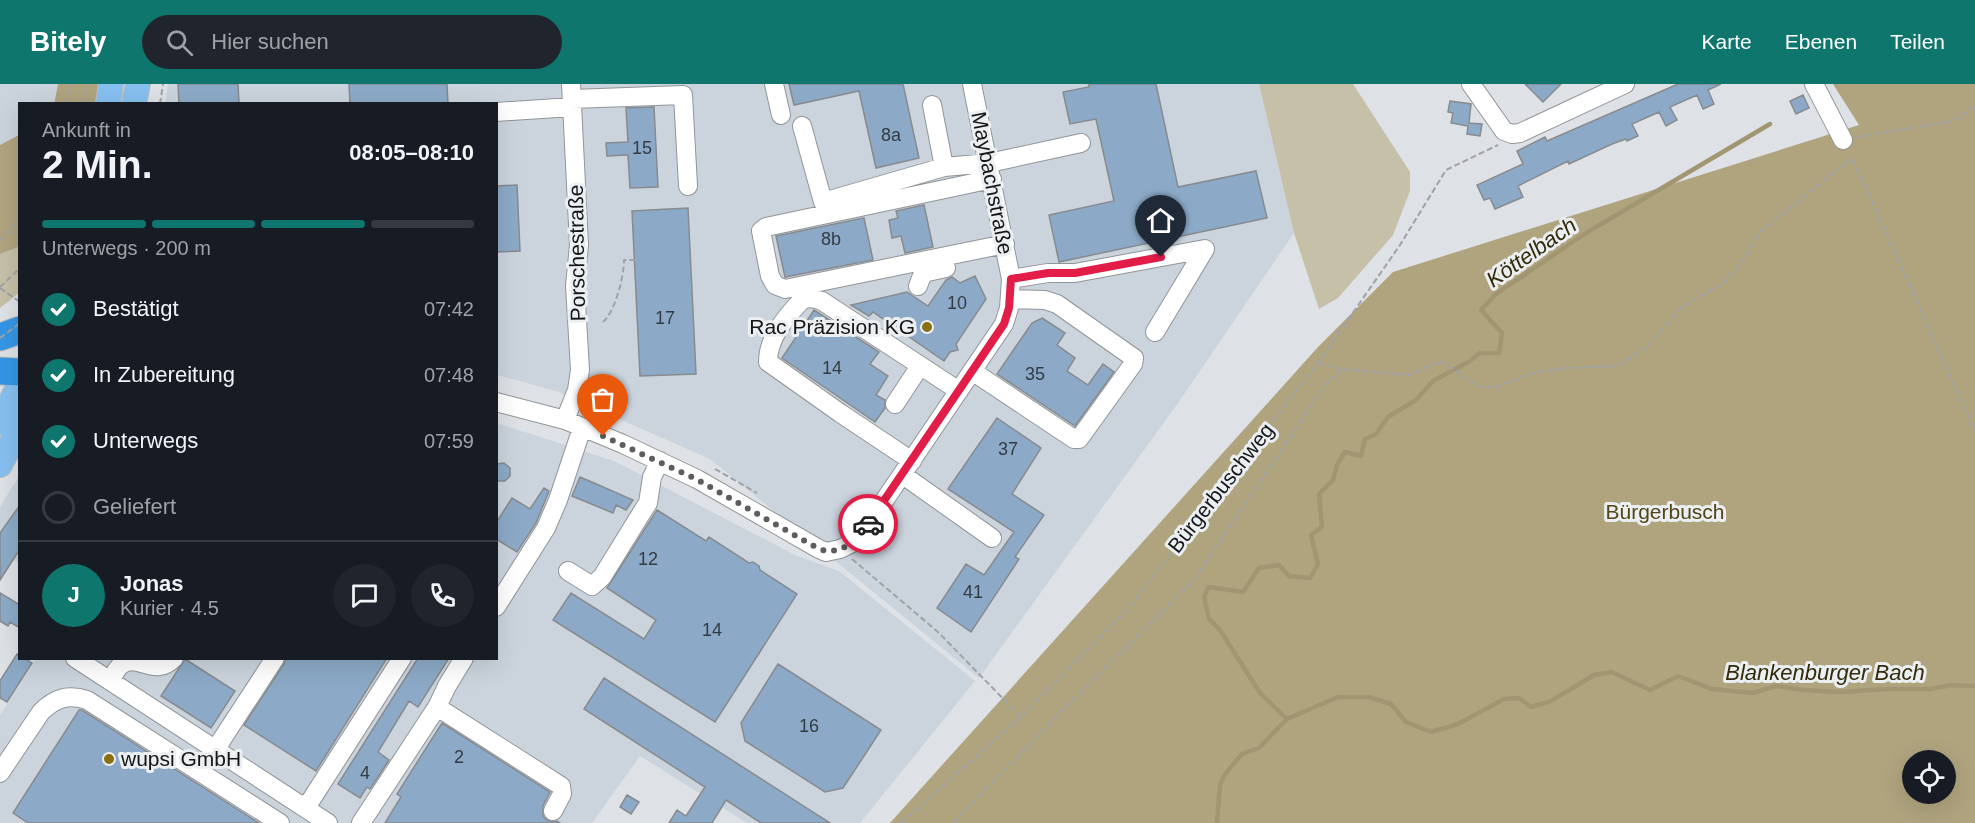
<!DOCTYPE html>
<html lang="de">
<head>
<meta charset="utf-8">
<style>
	:root { --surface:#171b24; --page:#20242c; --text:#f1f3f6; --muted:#9ea1a6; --line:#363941; --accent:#0f766e }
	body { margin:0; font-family:Helvetica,sans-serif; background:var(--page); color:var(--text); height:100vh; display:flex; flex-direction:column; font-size:22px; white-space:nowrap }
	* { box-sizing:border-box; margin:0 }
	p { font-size:20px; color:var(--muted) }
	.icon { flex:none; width:33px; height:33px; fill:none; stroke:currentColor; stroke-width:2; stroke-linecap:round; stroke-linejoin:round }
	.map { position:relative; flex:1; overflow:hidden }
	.drawer { position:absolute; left:18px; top:18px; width:480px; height:558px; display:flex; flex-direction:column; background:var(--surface); border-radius:0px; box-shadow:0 6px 24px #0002 }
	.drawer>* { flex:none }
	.fabs { position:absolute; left:1902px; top:666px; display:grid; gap:12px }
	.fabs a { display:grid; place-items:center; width:54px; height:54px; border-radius:50%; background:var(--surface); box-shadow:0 6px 24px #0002; font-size:30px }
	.pin { position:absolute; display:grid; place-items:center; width:51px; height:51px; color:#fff; margin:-62px -26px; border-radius:50% 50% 50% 0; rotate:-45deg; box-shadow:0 0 6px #0007 }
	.pin .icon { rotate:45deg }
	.courier { position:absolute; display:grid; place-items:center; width:60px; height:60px; margin:-30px; border:4px solid #e11d48; border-radius:50%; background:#fff; color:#222; box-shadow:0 2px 8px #0007 }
	.summary em { font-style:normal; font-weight:800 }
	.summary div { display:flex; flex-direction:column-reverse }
	.summary { display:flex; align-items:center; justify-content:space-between; height:102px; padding:0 24px }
	h1 { font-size:39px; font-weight:800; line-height:45px }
	.bar { display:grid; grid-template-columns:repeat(4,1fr); gap:9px 6px; align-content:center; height:72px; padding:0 24px }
	.bar i { height:8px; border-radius:4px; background:var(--line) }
	.bar .selected { background:var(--accent) }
	.bar p { grid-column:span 4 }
	.line { display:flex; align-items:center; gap:15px; padding:0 24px; border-top:2px solid var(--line) }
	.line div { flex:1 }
	.round { display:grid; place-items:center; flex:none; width:63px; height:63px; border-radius:32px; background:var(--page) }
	ol { padding:0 24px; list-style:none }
	li { display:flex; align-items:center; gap:18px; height:66px }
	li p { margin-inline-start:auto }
	li .icon { padding:6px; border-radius:50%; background:var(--accent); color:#fff; stroke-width:4 }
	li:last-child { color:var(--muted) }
	li i { width:33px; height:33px; border:3px solid var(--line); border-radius:50% }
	header { display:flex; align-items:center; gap:36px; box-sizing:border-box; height:84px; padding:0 30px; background:var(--accent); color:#fff }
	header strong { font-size:28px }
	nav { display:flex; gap:33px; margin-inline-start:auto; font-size:21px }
	.search { width:420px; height:54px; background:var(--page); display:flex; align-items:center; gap:15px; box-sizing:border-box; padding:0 21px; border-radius:33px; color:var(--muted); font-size:22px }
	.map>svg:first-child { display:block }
	.built { fill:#cbd4dd }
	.green { fill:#c7c0a8 }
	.forest { fill:#afa47e; fill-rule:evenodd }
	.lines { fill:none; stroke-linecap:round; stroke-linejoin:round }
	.stream { stroke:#a19671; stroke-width:4.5 }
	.building { fill:#8caac7; stroke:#878a8e; stroke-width:1.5 }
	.minor-casing { stroke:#919598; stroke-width:20 }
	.major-casing { stroke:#bdbebe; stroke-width:26 }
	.highway-casing { stroke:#bdbebe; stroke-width:29 }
	.path { stroke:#a0a2a5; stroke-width:2; stroke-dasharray:6 3; stroke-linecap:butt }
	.minor { stroke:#fff; stroke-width:18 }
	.major { stroke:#86c0ef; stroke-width:24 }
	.highway { stroke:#3596e5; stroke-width:27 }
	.path-bridge { stroke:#a0a2a5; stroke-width:2; stroke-dasharray:6 3; stroke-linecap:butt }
	.done { stroke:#5b5d5f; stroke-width:6; stroke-dasharray:0 10.8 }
	.route { stroke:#e11d48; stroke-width:8 }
	.poi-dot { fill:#887010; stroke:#ebeff2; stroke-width:2 }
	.labels { text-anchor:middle; stroke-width:6; stroke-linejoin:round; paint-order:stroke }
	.number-label { font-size:18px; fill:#333b43 }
	.street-label { font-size:21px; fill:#151617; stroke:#ebeff2 }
	.poi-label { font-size:21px; fill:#151617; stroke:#ebeff2; text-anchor:end }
	.park-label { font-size:21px; fill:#534516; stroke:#ebeff2 }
	.water-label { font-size:22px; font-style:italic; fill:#342b0a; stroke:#ebeff2 }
</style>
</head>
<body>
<header>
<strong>Bitely</strong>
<div class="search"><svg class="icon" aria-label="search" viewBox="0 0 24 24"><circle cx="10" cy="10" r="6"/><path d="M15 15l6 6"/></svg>Hier suchen</div>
<nav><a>Karte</a><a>Ebenen</a><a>Teilen</a></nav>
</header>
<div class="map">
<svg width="1975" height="739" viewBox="0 0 1975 739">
	<rect width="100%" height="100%" fill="#dee1e5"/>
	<path class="built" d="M0,0H58L54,19L20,20L19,51L0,61Z
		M168,0H1259L1294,149L1178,319L979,594L710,375L556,307L497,291L496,20H165Z
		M497,339L614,377L795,471L839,487L975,597L860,739H747L640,672L592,739H0V631L36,575L496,574Z
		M19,392V479L0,465V423Z"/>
	<path class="green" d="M1259,0H1353L1410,88V107L1393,151L1338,214L1319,225L1294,149Z
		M19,163V209L0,224V170Z"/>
	<path class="forest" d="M58,0H100L96,19L54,20Z
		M1833,0H1975V739H890L1318,263L1393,188L1859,41ZM1912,676H1946V710H1912Z
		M19,51V163L0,170V61Z"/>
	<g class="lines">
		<path class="stream" d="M1287,635L1338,613H1369L1391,620L1406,638L1431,648L1458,640L1504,615L1519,614L1531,623L1551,617L1594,591L1612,588L1650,606L1678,592L1712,605L1753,609L1776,602L1803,606L1841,608L1887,605H1930L1952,601L1975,602
			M1217,739L1220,700L1226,689L1242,670L1259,664L1287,635L1260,609L1220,546L1209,535L1204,513L1209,503L1243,508L1259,484L1279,481L1289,492L1310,494L1318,480L1311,451L1322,443L1319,410L1333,396L1337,381L1345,368L1361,372L1365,355L1376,350L1388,333L1416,316L1433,297L1470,277L1480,269H1499L1502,249L1481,226L1496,210L1586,149L1770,40"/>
	</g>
	<path class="building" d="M178,0H238L239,20H179Z
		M349,0H447L448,20H350Z
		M789,0H903L919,74L876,84L859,7L794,21Z
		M1089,0H1156L1178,103L1256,87L1267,134L1059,178L1049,131L1114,117L1096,35L1070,40L1063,8L1089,3Z
		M1525,0H1561L1543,18Z
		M1678,0H1721L1708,6L1714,20L1703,25L1697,11L1670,23L1677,36L1666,42L1659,28L1632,40L1638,52L1627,57L1626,55L1612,60L1569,80L1568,77L1518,102L1523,113L1495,125L1490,114L1484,116L1477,101L1523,80L1517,67L1545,53L1547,57Z
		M1803,11L1809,24L1796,30L1790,17Z
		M1450,17L1471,20L1469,39L1482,40L1480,52L1467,50L1468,42L1451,39L1453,29L1448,28Z
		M654,23L658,103L630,104L628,71L607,72L606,59L628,58L626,24Z
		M517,101L520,167L496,168V102Z
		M924,121L933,163L905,169L901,152L892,154L889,136L898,134L896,127Z
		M688,124L696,290L640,292L632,127Z
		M864,134L873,176L785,193L776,152Z
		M975,192L986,215L956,260L958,266L950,268L944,277L873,228L869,232L851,221L907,208L928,222L946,196L952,193L960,199Z
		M814,226L879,268L870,280L888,292L876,311L885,316V324L875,338L782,274Z
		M1042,234L1065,249L1057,261L1075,274L1067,287L1088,301L1103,280L1114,288L1075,342L997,290L1032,239Z
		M997,334L1041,364L1012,410L1044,431L1015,473L1019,475L971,548L937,524L966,480L984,491L1014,448L948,405Z
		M504,379L510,384V392L505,397H496V380Z
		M580,393L594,399L633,416L626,426L616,421L613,429L572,412Z
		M544,404L549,407L547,412L536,439L517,468L496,455V439L512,414L530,425Z
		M20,421V465L0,496V449Z
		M657,426L706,457L709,453L749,479L753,478L759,482L760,486L797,510L715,638L553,536L571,509L644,555L656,536L607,504Z
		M0,509L20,521V544L10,538L8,542L0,537Z
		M17,570L20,574H24L32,579L7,618L0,614V597Z
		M286,574H387L316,687L244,641L284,580Z
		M418,574H449L418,623L409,617L378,668L389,676L370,705L367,703L360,714L338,700Z
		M185,575L235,607L211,644L161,612Z
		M778,580L881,646L843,704L825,708L745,657L741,639Z
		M604,594L830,739H761L726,716L712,739H669L677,726L686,732L705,703L584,625Z
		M79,626H82L259,739H28L13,729Z
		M442,639L550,708L543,722V732L548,737H557L560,739H385L401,713L397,710Z
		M627,711L639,718L631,730L620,723Z"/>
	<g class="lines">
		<defs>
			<path id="minor" d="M774,0L781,31
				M1471,0L1504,47L1512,50L1520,49L1625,0
				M1814,0L1843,56
				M572,15L683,11L688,102
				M932,21L944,83
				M496,28L572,23
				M802,42L823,118L944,83L989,79L1081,59
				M992,95L766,143L761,147L770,192L775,201L785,205L1005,160
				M1011,195L1048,189H1075L1205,165L1155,248
				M918,202L923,189L946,184
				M972,287L1074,355H1079L1133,280L1134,274L1057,220L1045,216L1010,215
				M496,318L565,336L623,360L697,395L819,465L826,468L840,465L852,459L863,448L1004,240L1009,224L1011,195L972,0
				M895,320L920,282
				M565,336L577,306L580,286L575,202L579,161L571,0
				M912,377L840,329L768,278C768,254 785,234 801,217C808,213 814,214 822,217L959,307
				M903,391L992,454
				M568,487L592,502L602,493L644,425L648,419L652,393L660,377
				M496,523L546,444L558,416L582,344
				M75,574L328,739
				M110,597C113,593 116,585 121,581C138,568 154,595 174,574
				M437,623L561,702L562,710L553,727
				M215,666L275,574
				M0,689L41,628C55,614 68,610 87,616L280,739
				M303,723L311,716L402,574
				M361,739L437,623L447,602L464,574"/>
			<path id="major" d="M108,20L111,0
				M134,20L138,0
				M0,339L20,299
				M0,381L20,343"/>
			<path id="highway" d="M0,253L20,246
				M0,287L20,288"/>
		</defs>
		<use href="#minor" class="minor-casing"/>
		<use href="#major" class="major-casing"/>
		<use href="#highway" class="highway-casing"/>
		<path class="path" d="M66,20L72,0
			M83,20L87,0
			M160,20L163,0
			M1857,53L1953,37L1975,23
			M1853,75L1975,347
			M0,157L20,134
			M0,203L20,184
			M0,204L20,218
			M603,238C615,228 624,192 624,176H635
			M1318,279L1342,285L1410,291L1436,279L1443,278L1480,303H1496L1533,289L1564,284L1618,282L1648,262L1682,223L1724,199L1744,175L1760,148L1852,74
			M715,385L757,409
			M852,475L938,548L1021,633
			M901,739L1021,633L1128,525L1318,279L1400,161L1446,86L1498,61
			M953,739L1062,627L1193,497L1326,300L1342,285"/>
		<use href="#minor" class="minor"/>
		<use href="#major" class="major"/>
		<use href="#highway" class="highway"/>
		<path class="path-bridge" d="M0,254L20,239"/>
	</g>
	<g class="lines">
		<path class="done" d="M603,352L696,395L819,465C840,472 857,457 868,440"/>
		<path class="route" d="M868,440L1004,240L1009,224L1011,195L1048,189H1075L1161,173"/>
	</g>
	<g class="poi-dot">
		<circle cx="927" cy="243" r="6"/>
		<circle cx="109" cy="675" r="6"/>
	</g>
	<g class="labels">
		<g class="number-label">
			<text x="891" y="57">8a</text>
			<text x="642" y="70">15</text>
			<text x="831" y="161">8b</text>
			<text x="957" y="225">10</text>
			<text x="665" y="240">17</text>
			<text x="832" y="290">14</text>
			<text x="1035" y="296">35</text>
			<text x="1008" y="371">37</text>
			<text x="648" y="481">12</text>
			<text x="973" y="514">41</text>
			<text x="712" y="552">14</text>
			<text x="809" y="648">16</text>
			<text x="459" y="679">2</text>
			<text x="365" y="695">4</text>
		</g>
		<g class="street-label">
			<text transform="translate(992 99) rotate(79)" y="7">Maybachstraße</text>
			<text transform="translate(577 169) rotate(-91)" y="7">Porschestraße</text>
			<text transform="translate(1221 404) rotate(-52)" y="7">Bürgerbuschweg</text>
		</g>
		<g class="poi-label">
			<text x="915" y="250">Rac Präzision KG</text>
			<text x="121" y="682" text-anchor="start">wupsi GmbH</text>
		</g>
		<g class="park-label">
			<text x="1665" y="435">Bürgerbusch</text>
		</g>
		<g class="water-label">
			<text transform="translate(1531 168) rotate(-35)" y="8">Köttelbach</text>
			<text x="1825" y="596">Blankenburger Bach</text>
		</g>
	</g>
</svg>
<div class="fabs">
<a><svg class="icon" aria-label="locate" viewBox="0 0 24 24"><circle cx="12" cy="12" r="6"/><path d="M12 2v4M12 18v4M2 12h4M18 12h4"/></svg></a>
</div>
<div class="pin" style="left:603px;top:352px;background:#ea580c"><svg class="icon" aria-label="bag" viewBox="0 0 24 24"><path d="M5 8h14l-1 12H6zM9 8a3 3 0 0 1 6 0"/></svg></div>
<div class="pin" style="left:1161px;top:173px;background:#1f2937"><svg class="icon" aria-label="home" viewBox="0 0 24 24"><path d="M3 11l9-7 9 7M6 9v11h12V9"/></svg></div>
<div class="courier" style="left:868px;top:440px"><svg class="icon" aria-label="car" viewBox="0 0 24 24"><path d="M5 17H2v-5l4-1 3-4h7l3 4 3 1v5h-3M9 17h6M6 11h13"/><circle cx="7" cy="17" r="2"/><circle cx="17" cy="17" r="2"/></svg></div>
<section class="drawer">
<div class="summary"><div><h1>2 Min.</h1><p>Ankunft in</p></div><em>08:05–08:10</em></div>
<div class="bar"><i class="selected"></i><i class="selected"></i><i class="selected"></i><i></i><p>Unterwegs · 200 m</p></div>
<ol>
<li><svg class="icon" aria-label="check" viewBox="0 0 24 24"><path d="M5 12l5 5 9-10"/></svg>Bestätigt<p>07:42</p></li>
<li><svg class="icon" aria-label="check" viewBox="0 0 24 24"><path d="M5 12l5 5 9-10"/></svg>In Zubereitung<p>07:48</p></li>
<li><svg class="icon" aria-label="check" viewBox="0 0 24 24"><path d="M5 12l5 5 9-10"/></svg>Unterwegs<p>07:59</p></li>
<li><i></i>Geliefert</li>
</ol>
<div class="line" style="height:108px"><b class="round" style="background:var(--accent);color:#fff">J</b><div><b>Jonas</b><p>Kurier · 4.5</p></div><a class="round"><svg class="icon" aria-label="chat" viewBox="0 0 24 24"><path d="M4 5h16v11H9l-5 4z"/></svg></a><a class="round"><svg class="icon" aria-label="phone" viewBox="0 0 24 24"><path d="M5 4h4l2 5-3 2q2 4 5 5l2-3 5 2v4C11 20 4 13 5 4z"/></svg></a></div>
</section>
</div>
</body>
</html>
